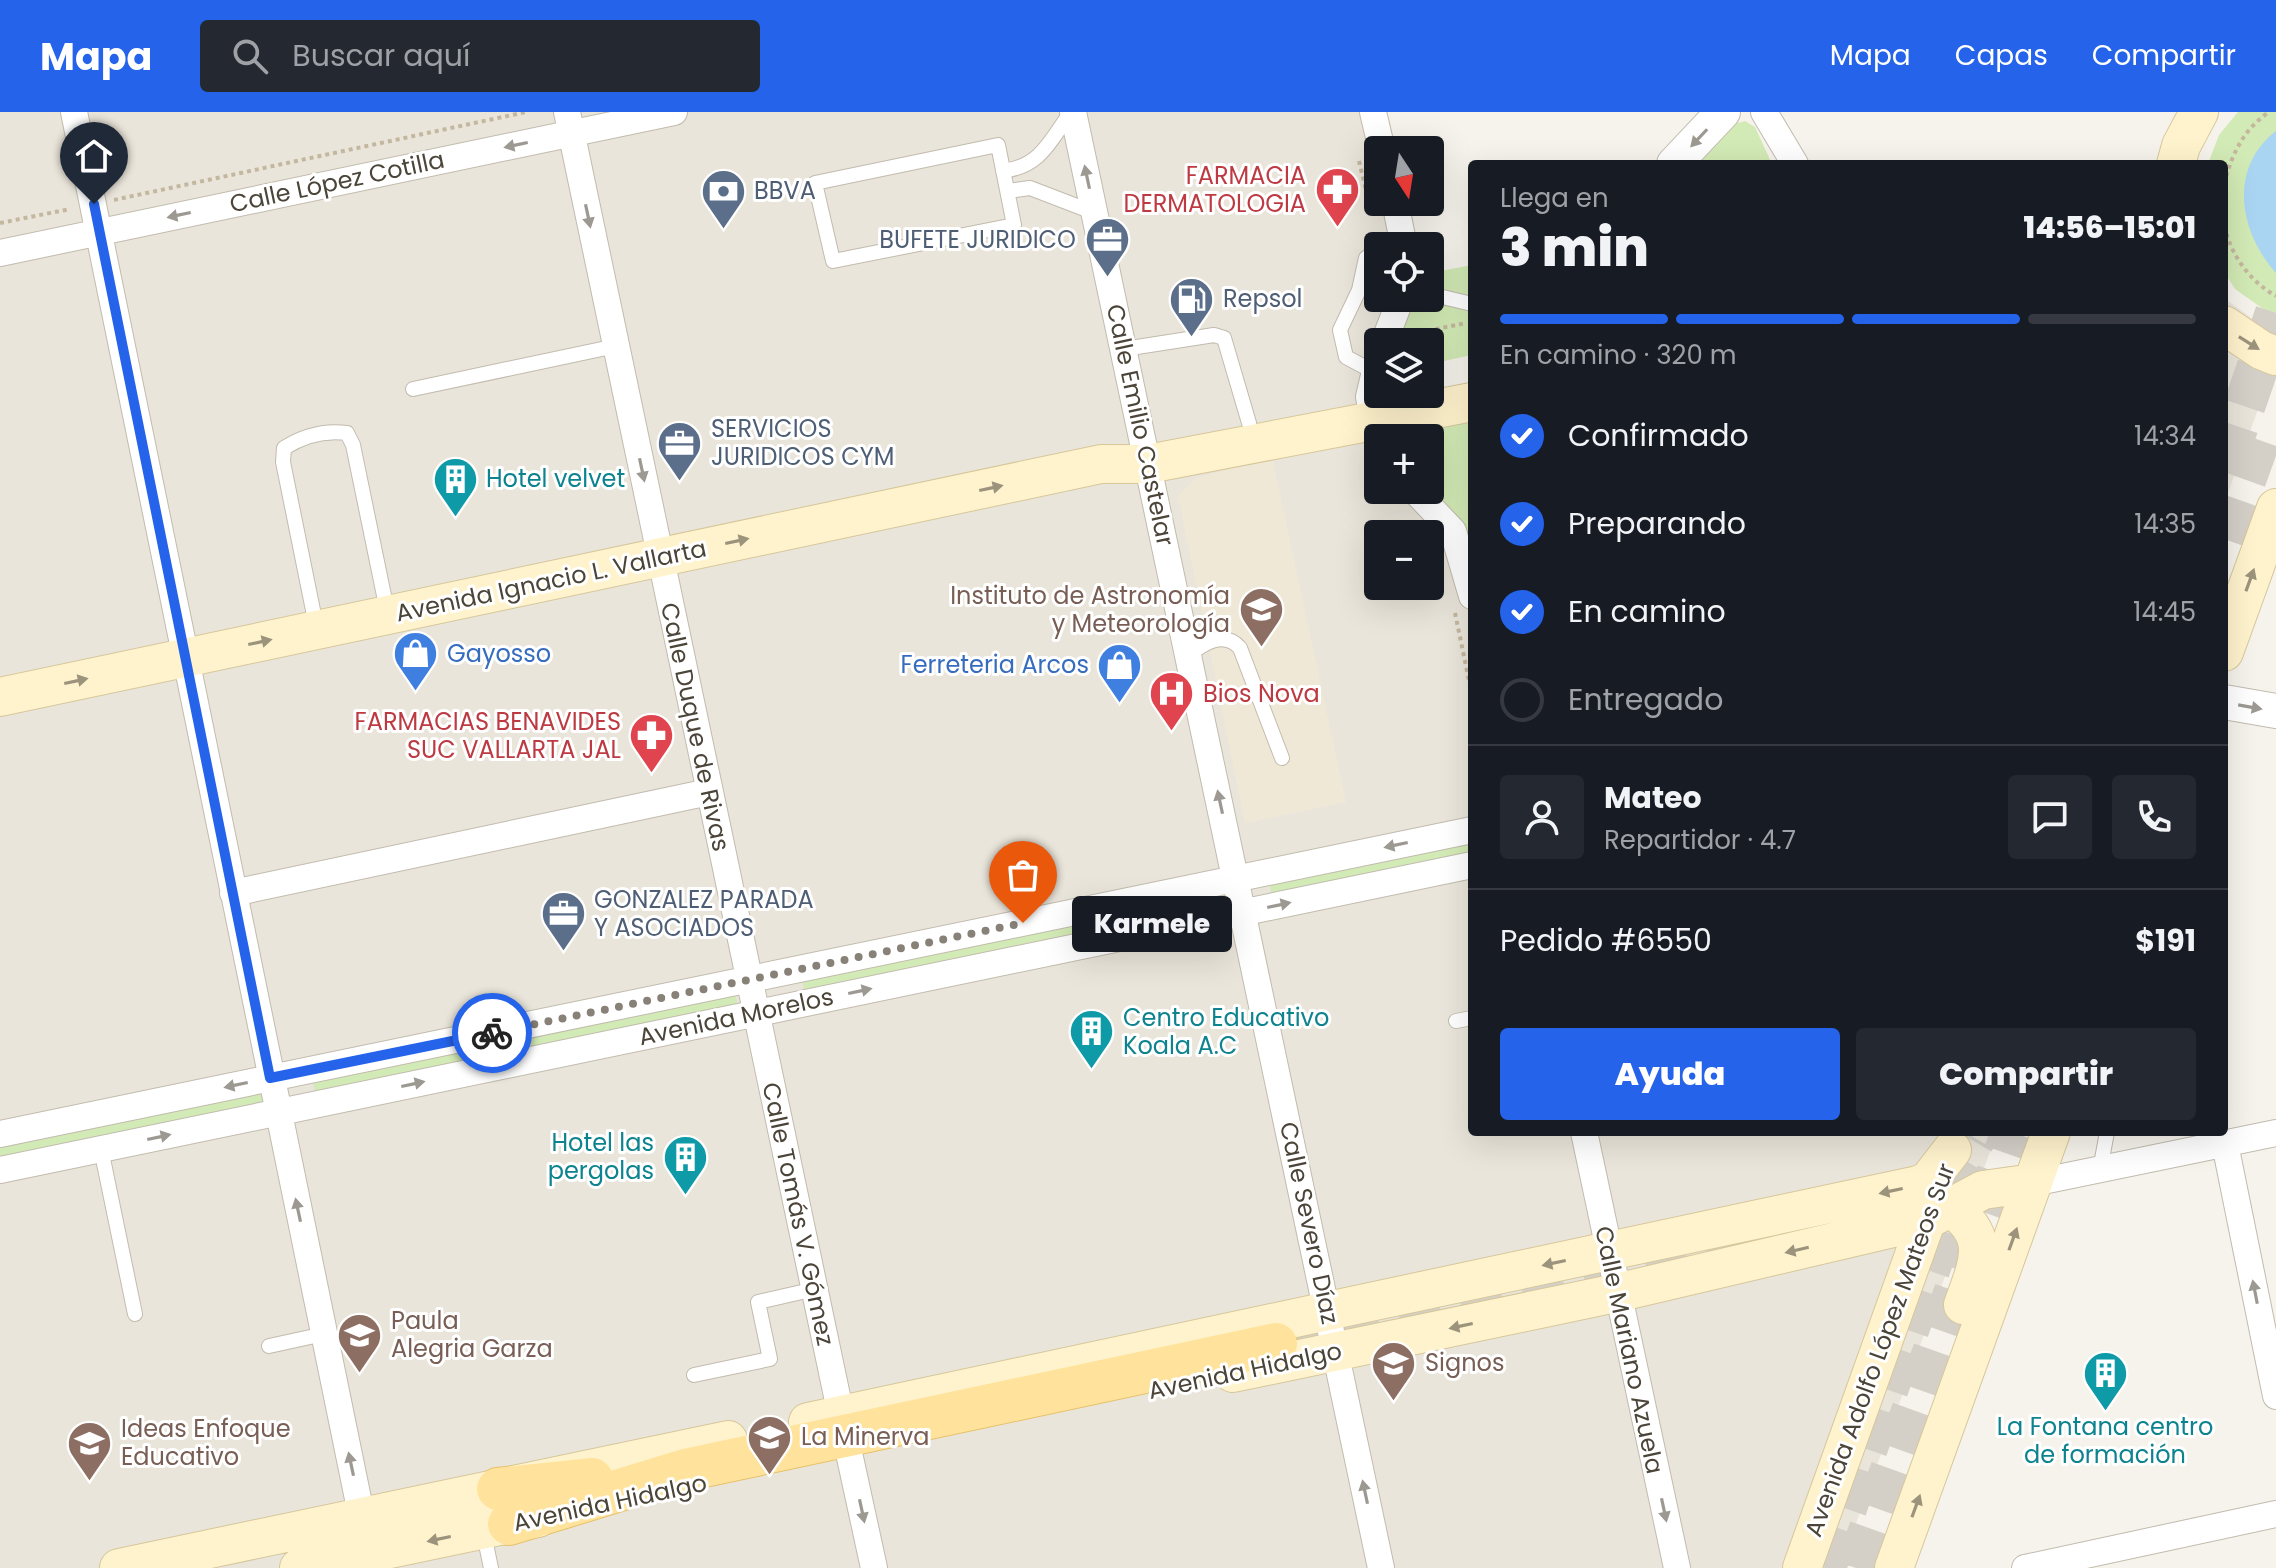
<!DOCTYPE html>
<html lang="es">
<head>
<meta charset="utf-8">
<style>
	:root { --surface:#171b24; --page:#242831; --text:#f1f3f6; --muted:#9ea1a6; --line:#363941; --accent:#2563eb }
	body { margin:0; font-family:Poppins,sans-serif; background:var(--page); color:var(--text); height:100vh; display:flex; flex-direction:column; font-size:30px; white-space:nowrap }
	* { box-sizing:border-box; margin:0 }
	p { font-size:26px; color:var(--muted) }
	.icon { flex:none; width:44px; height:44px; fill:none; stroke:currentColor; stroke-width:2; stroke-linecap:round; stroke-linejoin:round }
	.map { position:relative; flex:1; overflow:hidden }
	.sheet { position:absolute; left:1468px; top:48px; width:760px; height:976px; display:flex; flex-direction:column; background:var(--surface); border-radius:8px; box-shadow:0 8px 32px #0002 }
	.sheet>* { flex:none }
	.needle { width:52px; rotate:168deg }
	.buttons { position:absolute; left:1364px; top:24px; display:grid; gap:16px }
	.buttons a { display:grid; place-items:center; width:80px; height:80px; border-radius:8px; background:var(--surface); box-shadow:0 8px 32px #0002; font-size:40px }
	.pin { position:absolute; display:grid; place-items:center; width:68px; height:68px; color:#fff; margin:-82px -34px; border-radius:50% 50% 50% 0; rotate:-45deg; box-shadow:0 0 8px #0007 }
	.pin .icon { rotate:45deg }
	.courier { position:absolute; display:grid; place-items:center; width:80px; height:80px; margin:-40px; border:6px solid #2563eb; border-radius:50%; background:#fff; color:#222; box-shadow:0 2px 10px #0007 }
	.bubble { position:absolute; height:56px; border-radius:8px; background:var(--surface); box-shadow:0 8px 32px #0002; font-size:26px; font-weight:800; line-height:56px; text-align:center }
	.head em { font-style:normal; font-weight:800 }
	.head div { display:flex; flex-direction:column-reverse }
	.head { display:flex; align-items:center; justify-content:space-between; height:136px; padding:0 32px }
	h1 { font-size:52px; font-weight:800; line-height:60px }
	.bar { display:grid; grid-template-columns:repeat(4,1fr); gap:12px 8px; align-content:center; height:96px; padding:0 32px }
	.bar i { height:10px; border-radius:6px; background:var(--line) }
	.bar .current { background:var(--accent) }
	.bar p { grid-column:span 4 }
	.line { display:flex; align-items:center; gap:20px; padding:0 32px; border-top:2px solid var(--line) }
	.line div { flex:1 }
	.round { display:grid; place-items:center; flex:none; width:84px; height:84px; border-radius:8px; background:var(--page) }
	ol { padding:0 32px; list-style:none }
	li { display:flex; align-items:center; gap:24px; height:88px }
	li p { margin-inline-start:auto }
	li .icon { padding:8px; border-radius:50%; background:var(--accent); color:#fff; stroke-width:4 }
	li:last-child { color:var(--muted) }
	li i { width:44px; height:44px; border:4px solid var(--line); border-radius:50% }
	.cta { display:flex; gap:16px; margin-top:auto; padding:16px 32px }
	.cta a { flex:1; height:92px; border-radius:8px; background:var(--accent); color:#fff; font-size:32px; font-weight:800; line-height:92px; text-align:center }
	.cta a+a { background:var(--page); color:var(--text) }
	header { display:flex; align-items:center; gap:48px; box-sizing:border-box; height:112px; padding:0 40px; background:var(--accent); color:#fff }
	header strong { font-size:38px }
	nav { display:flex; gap:44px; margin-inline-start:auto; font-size:28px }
	.search { width:560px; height:72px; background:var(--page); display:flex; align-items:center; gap:20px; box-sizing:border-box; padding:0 28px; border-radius:8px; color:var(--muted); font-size:30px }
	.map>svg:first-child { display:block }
	.residential { fill:#eae5da; fill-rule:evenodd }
	.education { fill:#efe8d6 }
	.green { fill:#d2eab5 }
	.water { fill:#a9d4f2 }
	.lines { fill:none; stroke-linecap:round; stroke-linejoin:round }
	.primary-tunnel { stroke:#d4d0c8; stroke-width:42; stroke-dasharray:42 21; stroke-linecap:butt }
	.service-casing { stroke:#c2bbae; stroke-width:16 }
	.minor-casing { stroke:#c2bbae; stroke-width:28 }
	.tertiary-casing { stroke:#c2bbae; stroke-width:36 }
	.secondary-casing { stroke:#d6c79b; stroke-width:40 }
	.primary-casing { stroke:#e6c16a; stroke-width:44 }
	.path { stroke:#c4b79f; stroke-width:4; stroke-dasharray:4 4; stroke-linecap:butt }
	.service { stroke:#fff; stroke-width:14 }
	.minor { stroke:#fff; stroke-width:26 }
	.tertiary { stroke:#fff; stroke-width:34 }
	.secondary { stroke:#fff3cd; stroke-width:38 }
	.primary { stroke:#ffe39c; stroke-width:42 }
	.oneway { fill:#9c9892 }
	.oneway2 { fill:#9c937c }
	.done { stroke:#878178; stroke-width:8; stroke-dasharray:0 14.4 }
	.route { stroke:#2563eb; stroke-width:10 }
	.labels { text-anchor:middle; stroke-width:6; stroke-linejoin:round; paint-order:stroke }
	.health-label { font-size:24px; fill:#be3a42; stroke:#fff; text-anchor:end }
	.street-label { font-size:24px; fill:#4b4439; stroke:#fff }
	.service-label { font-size:24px; fill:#4e5e75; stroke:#fff; text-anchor:start }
	.culture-label { font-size:24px; fill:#0d838f; stroke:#fff; text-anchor:start }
	.education-label { font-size:24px; fill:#785e54; stroke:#fff; text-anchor:start }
	.shop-label { font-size:24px; fill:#366cbe; stroke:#fff; text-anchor:start }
</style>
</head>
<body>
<header>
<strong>Mapa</strong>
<div class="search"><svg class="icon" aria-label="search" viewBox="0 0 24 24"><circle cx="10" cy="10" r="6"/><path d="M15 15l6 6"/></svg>Buscar aquí</div>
<nav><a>Mapa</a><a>Capas</a><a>Compartir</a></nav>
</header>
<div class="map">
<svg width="2276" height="1456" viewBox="0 0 2276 1456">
	<rect width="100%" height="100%" fill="#f6f3ec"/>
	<path class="residential" d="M0,0H1366L1378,56V90H1385L1395,134H1378V186H1406L1378,230V282H1426L1472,498V1020H1997L1840,1456H0ZM1378,326H1430V378H1378ZM1378,422H1430V474H1378Z
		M2224,186L2276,224V247L2224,392Z"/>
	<path class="education" d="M1272,345L1346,690L1245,711L1178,384L1196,366Z"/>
	<path class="green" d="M2238,0H2276V206L2235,177L2224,160V52H2208L2219,23Z
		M1745,9L1755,15L1772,52H1695L1734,12Z
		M1472,153V243L1430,252V230H1393L1410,186H1430V161Z
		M1472,305V421L1466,424L1430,366V326H1400L1399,319Z
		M1472,725V741L1272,784L1269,769Z
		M1206,778L1210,797L805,882L801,863Z
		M734,875L738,894L316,985L312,966Z
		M263,976L267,995L0,1051V1031Z"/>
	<path class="water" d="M2276,19V161C2240,121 2227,57 2276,19Z"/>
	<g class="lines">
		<path class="primary-tunnel" d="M2224,354L2276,201
			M2224,427L2260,326
			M1938,1080L1947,1074L1975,1026
			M1276,1232L1821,1113
			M1825,1456L1945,1112
			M1856,1456L2012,1020"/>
		<defs>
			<path id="service" d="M998,33L1014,113L833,149L815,71Z
				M1003,59C1041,54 1050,29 1071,0
				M1008,79L1030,76L1095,101
				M1430,182L1472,192
				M1124,237L1214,223L1224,226L1249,311
				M1374,260L1346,245L1340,218L1359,178L1366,146L1378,137
				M413,277L616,234
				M317,518L283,350L284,336C303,324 325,318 347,321L353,333L388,503
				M1189,543C1204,531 1224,518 1240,536L1282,646
				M1456,909L1472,906
				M101,1037L135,1202
				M2100,1058L2107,1020
				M269,1234L324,1222
				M694,1263L770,1247L758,1190L815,1177
				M483,1418L491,1456"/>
			<path id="minor" d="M74,0L365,1421
				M567,0L841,1303
				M1073,0L1381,1456
				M1373,0L1382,38
				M1764,0L1795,52
				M1395,90L1404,134
				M0,141L674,0
				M1384,230L1401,186
				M1378,246L1369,285L1378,331
				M1414,378L1453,419L1472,484
				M233,781L709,680
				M1584,1020L1677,1456
				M0,1022L1472,718
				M2225,1032L2276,1284
				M0,1058L1472,753
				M2033,1071L2276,1021
				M849,1341L874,1456
				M2025,1456L2276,1402"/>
			<path id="tertiary" d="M1674,52L1723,0
				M2224,590L2276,599"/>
			<path id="secondary" d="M2176,52L2181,34L2199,0
				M2224,213L2261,238L2276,244
				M2224,540L2276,396
				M0,585L1101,352H1148L1472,290
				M1948,1094C1993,1123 1978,1151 1963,1193
				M1233,1261L1616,1181L1927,1108L1983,1078L2033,1071
				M808,1310L1918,1073L1928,1069L1952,1038
				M119,1456L728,1328
				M299,1456L538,1406
				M1802,1456L1933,1090
				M1894,1456L2051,1020"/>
			<path id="primary" d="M498,1377L592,1367
				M509,1412L685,1358L1276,1232"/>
		</defs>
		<use href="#service" class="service-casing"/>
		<use href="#minor" class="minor-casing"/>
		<use href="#tertiary" class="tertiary-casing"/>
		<use href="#secondary" class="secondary-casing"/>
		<use href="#primary" class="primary-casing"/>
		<path class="path" d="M1359,49L1369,91
			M2224,72C2232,42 2243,18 2269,0
			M114,88L526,0
			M2224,106C2226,138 2249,169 2276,184
			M0,111L70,97
			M1412,222L1466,211
			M1372,355L1378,365
			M1455,501L1472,583"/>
		<use href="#service" class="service"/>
		<use href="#minor" class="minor"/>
		<use href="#tertiary" class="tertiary"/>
		<use href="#secondary" class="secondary"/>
		<use href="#primary" class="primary"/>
	</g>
	<defs><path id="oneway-solid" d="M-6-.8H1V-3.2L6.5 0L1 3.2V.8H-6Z" transform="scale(2)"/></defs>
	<g class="oneway">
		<use href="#oneway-solid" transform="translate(1699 26) rotate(133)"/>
		<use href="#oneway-solid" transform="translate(516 33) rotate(168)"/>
		<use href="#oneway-solid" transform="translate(1087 65) rotate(-102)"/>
		<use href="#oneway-solid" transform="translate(179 103) rotate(168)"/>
		<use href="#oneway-solid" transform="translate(588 104) rotate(78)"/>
		<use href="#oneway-solid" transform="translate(642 358) rotate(78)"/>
		<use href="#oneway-solid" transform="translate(2250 595) rotate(10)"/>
		<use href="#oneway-solid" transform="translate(1220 690) rotate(-102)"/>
		<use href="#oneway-solid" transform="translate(1396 733) rotate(168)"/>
		<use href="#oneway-solid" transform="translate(1279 793) rotate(-12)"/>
		<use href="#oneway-solid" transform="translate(860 879) rotate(-12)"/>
		<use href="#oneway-solid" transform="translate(413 972) rotate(-12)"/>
		<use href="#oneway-solid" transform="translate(236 973) rotate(168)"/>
		<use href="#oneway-solid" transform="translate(159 1025) rotate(-12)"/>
		<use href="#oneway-solid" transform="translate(298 1098) rotate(-102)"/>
		<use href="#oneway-solid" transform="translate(2255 1180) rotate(-101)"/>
		<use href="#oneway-solid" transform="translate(351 1352) rotate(-102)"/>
		<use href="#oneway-solid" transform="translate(1365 1380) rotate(-102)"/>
		<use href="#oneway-solid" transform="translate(1664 1398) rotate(78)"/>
		<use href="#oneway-solid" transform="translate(862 1399) rotate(78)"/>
	</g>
	<g class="oneway2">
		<use href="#oneway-solid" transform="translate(2249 231) rotate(32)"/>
		<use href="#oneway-solid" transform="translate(991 376) rotate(-12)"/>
		<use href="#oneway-solid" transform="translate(737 429) rotate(-12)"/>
		<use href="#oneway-solid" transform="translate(2250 468) rotate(-70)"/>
		<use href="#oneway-solid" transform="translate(260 530) rotate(-12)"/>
		<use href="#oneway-solid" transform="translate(76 569) rotate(-12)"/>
		<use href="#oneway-solid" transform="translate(1891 1079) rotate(168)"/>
		<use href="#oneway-solid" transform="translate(2013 1127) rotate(-70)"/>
		<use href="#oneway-solid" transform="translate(1797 1138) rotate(167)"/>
		<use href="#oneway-solid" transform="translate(1554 1151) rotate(168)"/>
		<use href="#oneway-solid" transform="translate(1461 1214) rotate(168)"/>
		<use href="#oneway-solid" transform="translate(1916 1394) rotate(-70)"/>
		<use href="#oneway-solid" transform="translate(439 1427) rotate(168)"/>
	</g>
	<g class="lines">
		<path class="done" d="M492,921L1023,811"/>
		<path class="route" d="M94,92L270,966L492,921"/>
	</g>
	<defs>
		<symbol id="pharmacy-pin" viewBox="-11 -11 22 30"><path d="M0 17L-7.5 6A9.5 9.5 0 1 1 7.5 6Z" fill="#e0444e" stroke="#fff"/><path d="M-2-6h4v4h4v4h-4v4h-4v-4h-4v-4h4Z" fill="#fff"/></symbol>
		<symbol id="bank-pin" viewBox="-11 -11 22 30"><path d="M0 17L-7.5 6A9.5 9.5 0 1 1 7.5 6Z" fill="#5c6f8a" stroke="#fff"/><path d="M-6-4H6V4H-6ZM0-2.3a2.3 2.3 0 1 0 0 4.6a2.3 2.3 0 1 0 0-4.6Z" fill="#fff"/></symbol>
		<symbol id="office-pin" viewBox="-11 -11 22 30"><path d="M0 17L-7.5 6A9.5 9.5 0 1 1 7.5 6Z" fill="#5c6f8a" stroke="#fff"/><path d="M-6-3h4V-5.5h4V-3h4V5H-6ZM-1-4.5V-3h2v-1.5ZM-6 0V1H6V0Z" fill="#fff"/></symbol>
		<symbol id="fuel-pin" viewBox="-11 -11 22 30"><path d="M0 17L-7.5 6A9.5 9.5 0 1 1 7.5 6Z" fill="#5c6f8a" stroke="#fff"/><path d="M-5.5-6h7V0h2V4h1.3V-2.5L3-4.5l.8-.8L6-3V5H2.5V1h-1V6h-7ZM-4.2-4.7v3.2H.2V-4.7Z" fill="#fff"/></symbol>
		<symbol id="building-pin" viewBox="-11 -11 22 30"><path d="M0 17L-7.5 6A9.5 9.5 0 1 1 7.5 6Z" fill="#0f9aa8" stroke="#fff"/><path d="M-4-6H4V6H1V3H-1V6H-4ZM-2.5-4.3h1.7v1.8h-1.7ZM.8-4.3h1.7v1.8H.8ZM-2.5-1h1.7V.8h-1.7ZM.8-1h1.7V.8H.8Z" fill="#fff"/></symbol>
		<symbol id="university-pin" viewBox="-11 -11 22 30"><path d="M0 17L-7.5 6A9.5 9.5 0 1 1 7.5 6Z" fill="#8d6e63" stroke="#fff"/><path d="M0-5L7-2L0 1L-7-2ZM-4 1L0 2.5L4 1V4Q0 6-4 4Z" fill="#fff"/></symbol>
		<symbol id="shop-pin" viewBox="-11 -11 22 30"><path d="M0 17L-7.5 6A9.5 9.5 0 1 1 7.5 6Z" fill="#3f7fe0" stroke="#fff"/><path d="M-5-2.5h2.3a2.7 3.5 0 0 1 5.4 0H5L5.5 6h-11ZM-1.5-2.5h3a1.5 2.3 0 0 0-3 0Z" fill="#fff"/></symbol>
		<symbol id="hospital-pin" viewBox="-11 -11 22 30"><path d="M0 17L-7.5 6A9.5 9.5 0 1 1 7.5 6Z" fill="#e0444e" stroke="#fff"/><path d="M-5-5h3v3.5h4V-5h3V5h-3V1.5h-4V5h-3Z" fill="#fff"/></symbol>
		<symbol id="school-pin" viewBox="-11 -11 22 30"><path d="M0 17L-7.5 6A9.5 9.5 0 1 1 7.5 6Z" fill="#8d6e63" stroke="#fff"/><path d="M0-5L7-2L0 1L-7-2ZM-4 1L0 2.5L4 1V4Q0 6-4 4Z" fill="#fff"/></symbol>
	</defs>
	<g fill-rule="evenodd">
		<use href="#pharmacy-pin" x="1312" y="52" width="51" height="69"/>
		<use href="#bank-pin" x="698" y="54" width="51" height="69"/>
		<use href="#office-pin" x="1082" y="102" width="51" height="69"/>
		<use href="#fuel-pin" x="1166" y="162" width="51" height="69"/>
		<use href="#office-pin" x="654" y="306" width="51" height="69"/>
		<use href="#building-pin" x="430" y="342" width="51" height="69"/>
		<use href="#university-pin" x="1236" y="472" width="51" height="69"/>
		<use href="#shop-pin" x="390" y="516" width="51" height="69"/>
		<use href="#shop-pin" x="1094" y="528" width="51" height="69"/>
		<use href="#hospital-pin" x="1146" y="556" width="51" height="69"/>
		<use href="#pharmacy-pin" x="626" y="598" width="51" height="69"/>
		<use href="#office-pin" x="538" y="776" width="51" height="69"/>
		<use href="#building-pin" x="1066" y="894" width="51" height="69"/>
		<use href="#building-pin" x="660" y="1020" width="51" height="69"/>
		<use href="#school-pin" x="334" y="1198" width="51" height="69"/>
		<use href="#university-pin" x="1368" y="1226" width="51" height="69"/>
		<use href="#building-pin" x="2080" y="1236" width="51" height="69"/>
		<use href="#school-pin" x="744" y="1300" width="51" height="69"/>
		<use href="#school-pin" x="64" y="1306" width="51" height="69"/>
	</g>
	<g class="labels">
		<g class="health-label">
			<text x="1306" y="72">FARMACIA<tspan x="1306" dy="28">DERMATOLOGIA</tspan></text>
			<text x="1203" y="590" text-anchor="start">Bios Nova</text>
			<text x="621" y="618">FARMACIAS BENAVIDES<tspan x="621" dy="28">SUC VALLARTA JAL</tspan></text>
		</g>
		<g class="street-label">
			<text transform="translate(337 70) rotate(-12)" y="8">Calle López Cotilla</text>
			<text transform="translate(1140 313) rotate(78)" y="8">Calle Emilio Castelar</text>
			<text transform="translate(551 469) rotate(-12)" y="8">Avenida Ignacio L. Vallarta</text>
			<text transform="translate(695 615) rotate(78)" y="8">Calle Duque de Rivas</text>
			<text transform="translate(736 905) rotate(-12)" y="8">Avenida Morelos</text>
			<text transform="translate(798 1102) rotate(78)" y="8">Calle Tomás V. Gómez</text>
			<text transform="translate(1309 1111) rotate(78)" y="8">Calle Severo Díaz</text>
			<text transform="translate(1629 1238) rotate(78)" y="8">Calle Mariano Azuela</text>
			<text transform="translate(1880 1238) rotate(-70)" y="8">Avenida Adolfo López Mateos Sur</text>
			<text transform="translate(1245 1259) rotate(-12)" y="8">Avenida Hidalgo</text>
			<text transform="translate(610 1391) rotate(-12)" y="8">Avenida Hidalgo</text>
		</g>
		<g class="service-label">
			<text x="754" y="87">BBVA</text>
			<text x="1076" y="136" text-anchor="end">BUFETE JURIDICO</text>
			<text x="1223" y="195">Repsol</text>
			<text x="711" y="325">SERVICIOS<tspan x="711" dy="28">JURIDICOS CYM</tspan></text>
			<text x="594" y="796">GONZALEZ PARADA<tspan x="594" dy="28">Y ASOCIADOS</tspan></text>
		</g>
		<g class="culture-label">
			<text x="486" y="375">Hotel velvet</text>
			<text x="1123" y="914">Centro Educativo<tspan x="1123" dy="28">Koala A.C</tspan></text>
			<text x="654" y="1039" text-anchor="end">Hotel las<tspan x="654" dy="28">pergolas</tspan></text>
			<text x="2105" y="1323" text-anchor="middle">La Fontana centro<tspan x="2105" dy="28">de formación</tspan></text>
		</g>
		<g class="education-label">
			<text x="1230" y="492" text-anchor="end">Instituto de Astronomía<tspan x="1230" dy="28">y Meteorología</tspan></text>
			<text x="391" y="1217">Paula<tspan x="391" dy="28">Alegria Garza</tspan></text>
			<text x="1425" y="1259">Signos</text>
			<text x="121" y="1325">Ideas Enfoque<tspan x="121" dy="28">Educativo</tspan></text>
			<text x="801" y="1333">La Minerva</text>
		</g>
		<g class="shop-label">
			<text x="447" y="550">Gayosso</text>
			<text x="1089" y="561" text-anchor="end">Ferreteria Arcos</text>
		</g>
	</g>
</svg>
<div class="buttons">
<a><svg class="needle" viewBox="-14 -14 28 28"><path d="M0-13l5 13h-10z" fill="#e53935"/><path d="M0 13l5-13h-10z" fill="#9ea1a6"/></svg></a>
<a><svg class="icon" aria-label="locate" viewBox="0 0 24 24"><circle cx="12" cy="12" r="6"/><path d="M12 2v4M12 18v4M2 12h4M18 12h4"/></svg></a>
<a><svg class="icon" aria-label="layers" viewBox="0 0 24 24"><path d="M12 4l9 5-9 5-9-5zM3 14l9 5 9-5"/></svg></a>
<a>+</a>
<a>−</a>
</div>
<div class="pin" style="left:1023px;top:811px;background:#ea580c"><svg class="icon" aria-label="bag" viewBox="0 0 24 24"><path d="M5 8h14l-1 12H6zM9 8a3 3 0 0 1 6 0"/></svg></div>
<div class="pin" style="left:94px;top:92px;background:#1f2937"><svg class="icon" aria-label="home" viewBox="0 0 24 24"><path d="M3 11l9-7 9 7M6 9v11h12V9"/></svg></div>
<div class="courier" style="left:492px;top:921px"><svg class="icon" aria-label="bike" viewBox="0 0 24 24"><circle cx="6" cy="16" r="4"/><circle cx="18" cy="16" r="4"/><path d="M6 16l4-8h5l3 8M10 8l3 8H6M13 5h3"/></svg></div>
<div class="bubble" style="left:1072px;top:784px;width:160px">Karmele</div>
<section class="sheet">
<div class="head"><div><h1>3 min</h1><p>Llega en</p></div><em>14:56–15:01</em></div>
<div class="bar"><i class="current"></i><i class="current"></i><i class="current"></i><i></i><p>En camino · 320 m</p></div>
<ol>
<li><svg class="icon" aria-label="check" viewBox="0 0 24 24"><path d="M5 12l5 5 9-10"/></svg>Confirmado<p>14:34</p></li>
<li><svg class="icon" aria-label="check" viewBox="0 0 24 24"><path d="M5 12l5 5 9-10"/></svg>Preparando<p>14:35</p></li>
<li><svg class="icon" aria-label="check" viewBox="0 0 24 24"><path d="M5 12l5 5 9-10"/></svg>En camino<p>14:45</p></li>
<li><i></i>Entregado</li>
</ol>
<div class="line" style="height:144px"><a class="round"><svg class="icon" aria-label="person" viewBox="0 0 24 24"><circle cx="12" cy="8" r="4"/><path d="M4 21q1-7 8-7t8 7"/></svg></a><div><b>Mateo</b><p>Repartidor · 4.7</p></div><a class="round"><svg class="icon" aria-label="chat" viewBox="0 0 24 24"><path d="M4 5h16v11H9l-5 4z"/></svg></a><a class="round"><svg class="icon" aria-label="phone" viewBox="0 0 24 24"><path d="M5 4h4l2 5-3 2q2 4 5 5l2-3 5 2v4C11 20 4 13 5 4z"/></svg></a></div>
<div class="line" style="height:104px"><div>Pedido #6550</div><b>$191</b></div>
<div class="cta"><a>Ayuda</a><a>Compartir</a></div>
</section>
</div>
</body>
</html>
